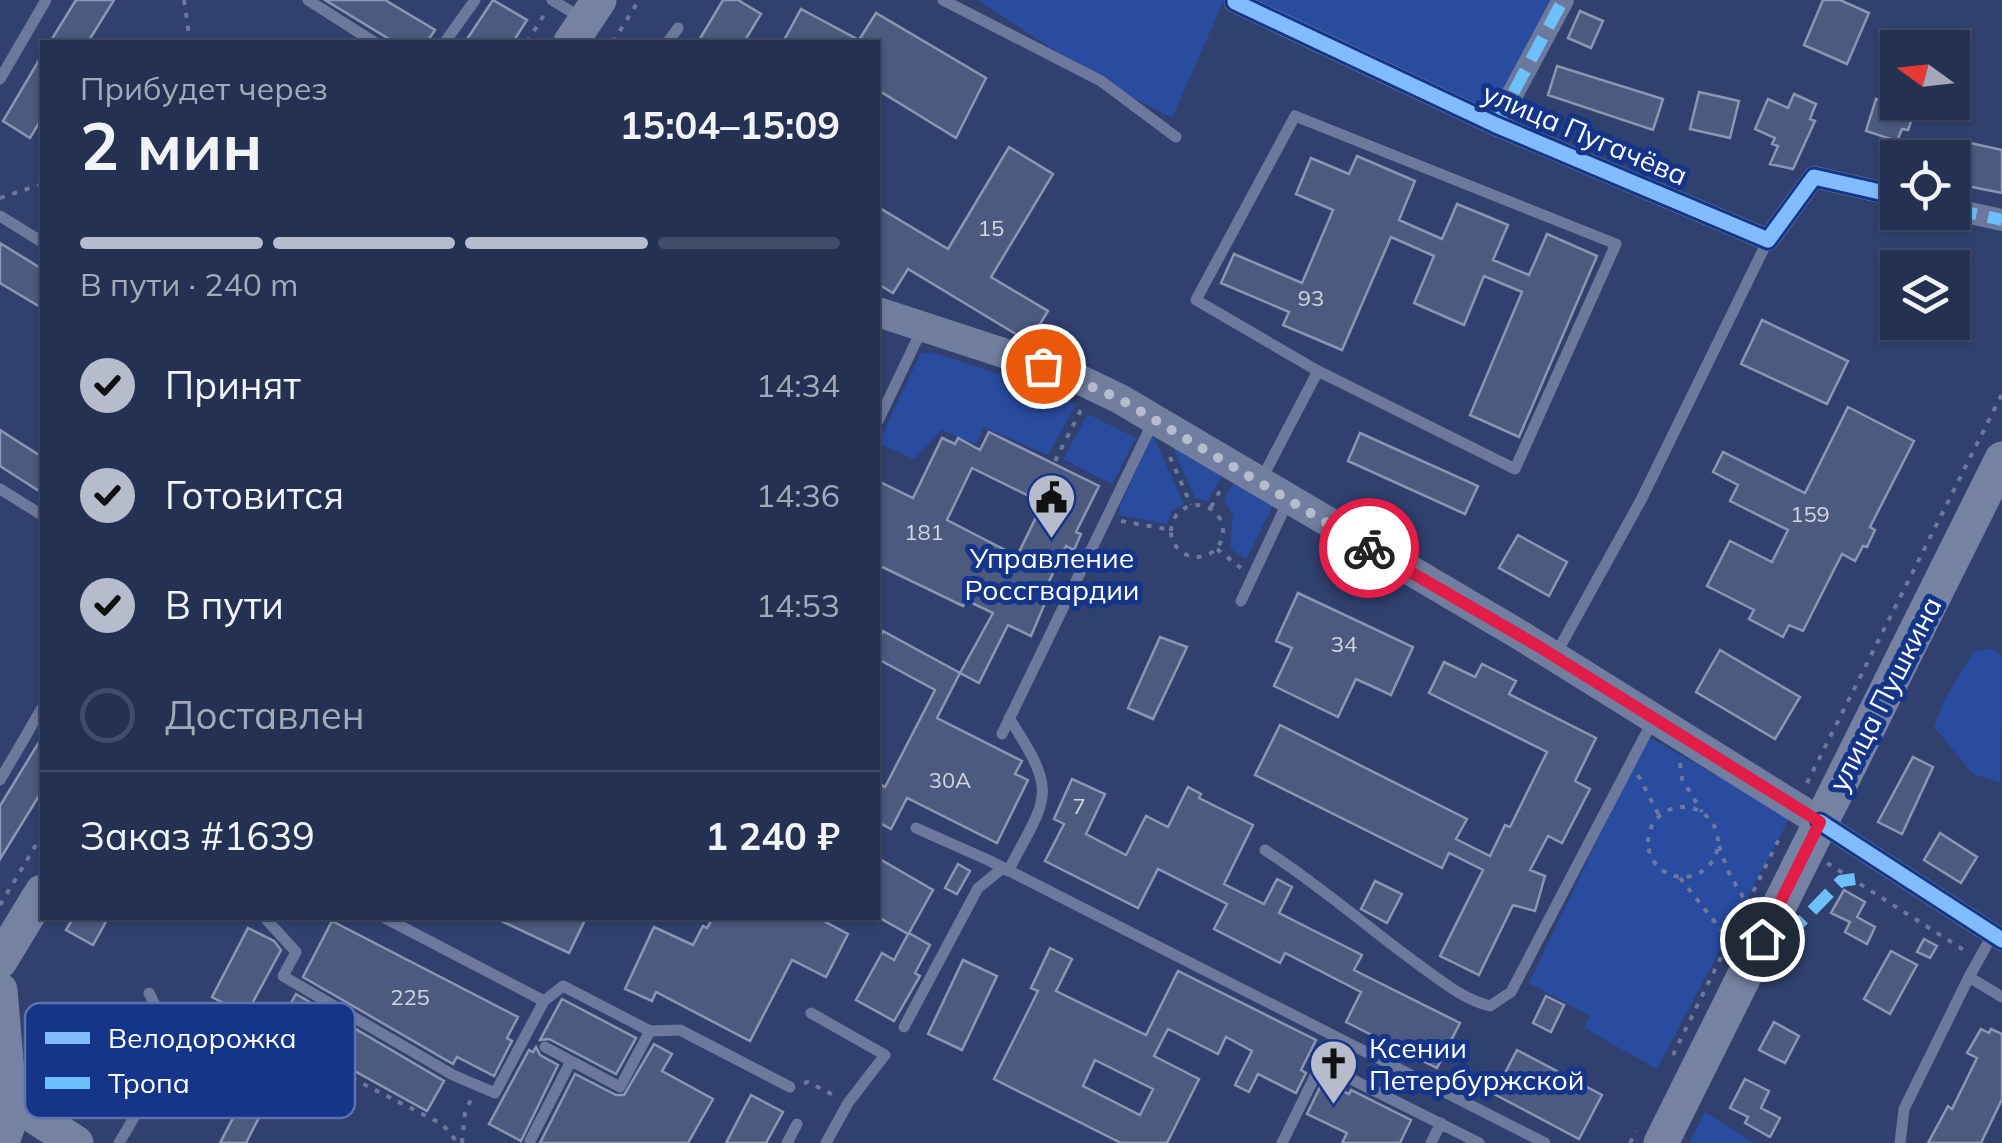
<!DOCTYPE html>
<html lang="ru">
<head>
<meta charset="utf-8">
<style>
	:root { --surface:#243153; --page:#2c395a; --text:#f1f3f6; --muted:#a3a9b8; --line:#414c6a; --accent:#b7bccd }
	body { margin:0; font-family:Mulish,sans-serif; background:var(--page); color:var(--text); height:100vh; display:flex; flex-direction:column; font-size:38px; white-space:nowrap }
	* { box-sizing:border-box; margin:0 }
	p { font-size:32px; color:var(--muted) }
	.icon { flex:none; width:55px; height:55px; fill:none; stroke:currentColor; stroke-width:2; stroke-linecap:round; stroke-linejoin:round }
	.map { position:relative; flex:1; overflow:hidden }
	.panel { position:absolute; left:40px; top:40px; width:840px; height:880px; display:flex; flex-direction:column; background:var(--surface); border-radius:0px; box-shadow:0 2px 8px #0004,0 0 0 2px var(--line) }
	.panel>* { flex:none }
	.needle { width:65px; rotate:285deg }
	.buttons { position:absolute; left:1880px; top:30px; display:grid; gap:20px }
	.buttons a { display:grid; place-items:center; width:90px; height:90px; border-radius:0px; background:var(--surface); box-shadow:0 2px 8px #0004,0 0 0 2px var(--line); font-size:50px }
	.pin { position:absolute; display:grid; place-items:center; width:85px; height:85px; color:#fff; margin:-42px; border:5px solid #fff; border-radius:50%; box-shadow:0 2px 10px #0007 }
	.courier { position:absolute; display:grid; place-items:center; width:100px; height:100px; margin:-50px; border:8px solid #e11d48; border-radius:50%; background:#fff; color:#222; box-shadow:0 2px 12px #0007 }
	.summary em { font-style:normal; font-weight:700 }
	.summary div { display:flex; flex-direction:column-reverse }
	.summary { display:flex; align-items:center; justify-content:space-between; height:170px; padding:0 40px }
	h1 { font-size:65px; font-weight:700; line-height:75px }
	.bar { display:grid; grid-template-columns:repeat(4,1fr); gap:15px 10px; align-content:center; height:120px; padding:0 40px }
	.bar i { height:12px; border-radius:8px; background:var(--line) }
	.bar .current { background:var(--accent) }
	.bar p { grid-column:span 4 }
	.line { display:flex; align-items:center; gap:25px; padding:0 40px; border-top:2px solid var(--line) }
	.line div { flex:1 }
	ol { padding:0 40px; list-style:none }
	li { display:flex; align-items:center; gap:30px; height:110px }
	li p { margin-inline-start:auto }
	li .icon { padding:10px; border-radius:50%; background:var(--accent); color:#111; stroke-width:4 }
	li:last-child { color:var(--muted) }
	li i { width:55px; height:55px; border:5px solid var(--line); border-radius:50% }
	.map>svg:first-child { display:block }
	.green { fill:#294ba0 }
	.building { fill:#4c5a80; stroke:#8b96b2; stroke-width:2.5; fill-rule:evenodd }
	.lines { fill:none; stroke-linecap:round; stroke-linejoin:round }
	.path { stroke:#6c799c; stroke-width:4; stroke-dasharray:5 8; stroke-linecap:butt }
	.service { stroke:#6c799c; stroke-width:11 }
	.minor { stroke:#6c799c; stroke-width:22 }
	.secondary { stroke:#727e9f; stroke-width:30 }
	.primary { stroke:#7682a2; stroke-width:35 }
	.quiet { stroke:#6cc0fc; stroke-width:12; stroke-dasharray:25 12; stroke-linecap:butt }
	.cycleway-casing { stroke:#15358a; stroke-width:21 }
	.cycleway { stroke:#80bcff; stroke-width:15 }
	.done { stroke:#b7bccd; stroke-width:10; stroke-dasharray:0 18 }
	.route { stroke:#e11d48; stroke-width:12 }
	.labels { text-anchor:middle; stroke-width:10; stroke-linejoin:round; paint-order:stroke }
	.number-label { font-size:22px; fill:#d2d6df }
	.street-label { font-size:28px; fill:#fff; stroke:#15358a }
	.poi-label { font-size:28px; fill:#fff; stroke:#15358a }
	.key { fill:#15358a; stroke:#5b72ad; stroke-width:2.5 }
	.key-label { font-size:28px; fill:#fff }
</style>
</head>
<body>
<div class="map">
<svg width="2002" height="1143" viewBox="0 0 2002 1143">
	<rect width="100%" height="100%" fill="#30416f"/>
	<path class="green" d="M978,0H1224L1172,118L1101,81Z
		M1244,0H1557L1496,113Z
		M931,352L1037,386L1076,404L1048,455L984,427L976,444L941,430L914,459L878,443L921,353Z
		M1088,414L1136,438L1112,484L1063,459Z
		M1167,434L1224,471L1208,501L1195,498Z
		M1153,435L1184,504L1172,511L1167,524L1119,515L1120,505Z
		M1236,479L1274,503L1246,560L1230,548L1233,516L1224,499Z
		M1994,649L2002,657L2000,783L1973,774L1934,727L1943,702L1974,651Z
		M1647,736L1790,817L1657,1069L1584,1028L1590,1016L1529,983Z
		M1705,1112L1754,1143H1689Z"/>
	<path class="building" d="M76,0H114L88,42H50Z
		M325,0H385L435,30L427,42H394Z
		M493,0L527,20L513,42H465Z
		M723,0H738L761,14L744,42H698Z
		M1823,0H1840L1869,13L1847,64L1804,45Z
		M801,9L859,40L876,13L986,78L956,138L878,90V42H783Z
		M1580,11L1603,21L1591,48L1568,38Z
		M42,55V118L30,138L3,121Z
		M1557,66L1663,99L1653,130L1548,95Z
		M1699,92L1739,101L1730,138L1690,129Z
		M1794,94L1816,104L1810,119L1815,121L1793,169L1770,164L1778,146L1772,144L1775,138L1755,129L1768,99L1788,108Z
		M1876,99L1914,113L1908,130L1902,129L1897,141L1866,131Z
		M1957,140L2002,150V193L1952,183Z
		M1009,147L1053,174L991,277L1048,311L1029,342L908,269L893,293L878,284V207L948,249Z
		M1357,156L1415,181L1399,220L1442,239L1457,204L1508,225L1493,260L1529,275L1547,234L1597,256L1519,437L1470,415L1522,292L1484,276L1464,325L1414,303L1434,256L1391,237L1342,350L1283,325L1289,312L1221,283L1234,254L1302,283L1333,210L1296,194L1311,158L1349,174Z
		M0,243L42,269V308L0,283Z
		M1762,320L1848,361L1827,404L1741,364Z
		M1848,407L1914,441L1870,527L1875,530L1867,547L1863,546L1855,561L1842,554L1803,631L1789,625L1783,637L1749,619L1754,610L1707,586L1730,541L1772,562L1788,530L1730,501L1738,485L1713,472L1723,452L1805,493Z
		M0,430L42,457V493L0,466Z
		M989,432L1099,486L1076,532L1081,534L1074,550L1066,546L1043,594L1048,596L1031,636L1008,625L979,683L960,673L993,613L966,600L963,606L878,565V481L913,498L942,438L955,444L958,438L980,450ZM972,468L1043,503L1017,556L947,520Z
		M1360,433L1478,486L1465,514L1348,461Z
		M1518,535L1567,562L1549,596L1499,568Z
		M1298,593L1413,647L1391,695L1356,679L1338,717L1274,686L1292,648L1276,641Z
		M883,631L960,673L937,718L1022,761L1015,774L1028,780L997,843L907,798L891,829L878,822V783L885,787L935,690L878,659V641Z
		M1160,637L1187,647L1153,719L1128,708Z
		M1720,650L1800,697L1775,739L1696,692Z
		M1444,662L1475,677L1482,664L1516,681L1509,694L1596,738L1575,781L1590,789L1562,843L1548,836L1530,870L1545,876L1535,911L1513,905L1479,975L1440,956L1483,870L1449,853L1442,868L1255,775L1280,725L1467,819L1456,839L1490,856L1505,825L1510,827L1547,752L1429,693Z
		M42,737V791L0,859V806Z
		M1913,757L1933,767L1902,834L1878,822Z
		M1072,779L1105,794L1086,834L1126,855L1146,816L1168,827L1188,787L1201,794L1199,798L1253,825L1224,884L1264,904L1277,879L1292,887L1279,913L1362,955L1354,970L1460,1023L1437,1068L1346,1022L1361,992L1285,953L1280,963L1214,929L1227,904L1158,869L1138,908L1045,861L1064,824L1054,819Z
		M1940,833L1977,857L1961,883L1924,860Z
		M878,858L933,890L909,933L930,945L915,973L920,976L894,1021L856,1000L882,953L894,960L908,934L878,917Z
		M958,864L970,871L957,894L945,888Z
		M1375,881L1402,894L1387,923L1361,909Z
		M1844,890L1865,902L1857,917L1875,927L1867,944L1845,932L1850,922L1831,913Z
		M73,918H108L93,945L66,930Z
		M495,918H586L569,953Z
		M713,918H818L848,934L826,977L792,960L750,1041L656,992L652,1001L625,989L654,927L693,945L703,926L707,928Z
		M332,921L518,1017L507,1038L512,1041L494,1076L457,1057L453,1064L303,977Z
		M248,928L274,941L281,950L246,1015L212,997Z
		M1924,939L1937,946L1930,958L1917,952Z
		M1050,948L1072,959L1056,991L1146,1035L1178,971L1316,1040L1301,1070L1306,1073L1296,1093L1258,1074L1249,1092L1235,1085L1252,1051L1226,1037L1218,1054L1168,1029L1154,1056L1199,1079L1167,1143H1121L994,1079L1038,991L1031,988ZM1095,1060L1153,1089L1140,1115L1083,1086Z
		M1891,951L1917,965L1890,1014L1864,999Z
		M963,960L997,976L962,1050L928,1034Z
		M296,994L444,1081L427,1111L277,1028Z
		M1546,996L1564,1005L1551,1032L1533,1023Z
		M562,999L636,1038L616,1074L549,1039L540,1040Z
		M1774,1022L1799,1036L1785,1063L1759,1050Z
		M1981,1029L1989,1033L1991,1029L2002,1034V1099L1981,1143H1928L1948,1106L1952,1109L1977,1058L1967,1053Z
		M654,1044L672,1054L662,1071L713,1099L688,1143H540L575,1074L616,1095H624Z
		M536,1047L540,1055L558,1065L521,1141L489,1124L529,1050L533,1052Z
		M1517,1050L1602,1095L1579,1139L1494,1094Z
		M259,1068L279,1078L246,1143H220Z
		M1745,1079L1769,1091L1761,1108L1780,1118L1770,1137L1745,1123L1748,1117L1730,1108Z
		M1323,1081L1349,1094L1351,1090L1411,1120L1400,1143H1342L1347,1133L1307,1114Z
		M751,1095L783,1112L766,1143H726Z"/>
	<g class="lines">
		<path class="path" d="M184,0L190,42
			M527,42L546,12
			M613,42L639,0
			M0,198L42,184
			M1170,457L1191,505
			M1055,461L1082,408
			M1171 531a26 26 0 1 1 52 0a26 26 0 1 1-52 0Z
			M1211,507L1223,485
			M1121,521L1171,530
			M1217,549L1241,568
			M1680,763L1682,779L1702,812
			M1638,775L1659,815
			M1807,783L2002,394
			M1648 842a35 35 0 1 1 70 0a35 35 0 1 1-70 0Z
			M1719,846L1729,873L1747,904
			M1827,863L1967,952
			M1680,878L1730,941
			M0,905L42,835
			M259,1031L442,1124L458,1143
			M1673,1055L1781,835
			M34,1060L42,1090
			M804,1083L808,1082L835,1096
			M462,1143L465,1113L471,1099
			M1630,1143L1636,1131"/>
		<path class="service" d="M308,0L374,42
			M552,0L582,18
			M943,0L1101,81L1176,137
			M445,42L475,0
			M668,42L678,28
			M0,79L46,0
			M1295,116L1616,244L1515,469L1318,371L1196,300Z
			M0,216L42,242
			M878,421L923,327
			M1261,480L1318,371
			M0,489L42,515
			M1241,601L1288,501
			M1556,654L1641,500L1768,240
			M1002,734L1154,420
			M0,780L42,708
			M916,828L988,860L1545,1143
			M1265,850C1320,885 1369,929 1422,967C1444,983 1463,999 1490,1006L1511,992L1652,722
			M1008,871C1048,795 1059,795 1009,718
			M265,918L296,952L283,976L453,1075L495,1093L544,1001L385,918
			M1969,977L1993,934
			M149,993L174,1043L168,1055
			M544,1001L563,986L650,1031L620,1087L545,1047
			M811,1013L885,1055L848,1103L826,1143
			M904,1027L978,888L1003,868
			M650,1031L680,1030L790,1087
			M530,1141L571,1061
			M119,1143L156,1080
			M787,1143L797,1124
			M1282,1143L1321,1064L1479,1143
			M1431,1143L1441,1123
			M1900,1143L1904,1109L1969,977L2002,997"/>
		<path class="minor" d="M1235,2L1496,125L1768,240L1814,177L1898,196
			M1496,125L1563,0
			M1952,209L2002,220
			M1820,822L2002,940"/>
		<path class="secondary" d="M878,312L1068,374L1120,399L1520,635L1820,822"/>
		<path class="primary" d="M571,42L599,0
			M0,961L42,892
			M0,990L7,1072
			M0,1060C15,1085 14,1117 1,1143
			M12,1102L76,1143
			M1661,1143L2002,459"/>
		<path class="quiet" d="M1496,125L1563,0
			M1952,209L2002,220
			M1786,937L1841,881L1855,879"/>
		<defs>
			<path id="cycleway" d="M1235,2L1496,125L1768,240L1814,177L1898,196
				M1820,822L2002,940"/>
		</defs>
		<use href="#cycleway" class="cycleway-casing"/>
		<use href="#cycleway" class="cycleway"/>
	</g>
	<g class="lines">
		<path class="done" d="M1043,366L1120,399L1369,548"/>
		<path class="route" d="M1369,548L1538,646L1820,822L1762,939"/>
	</g>
	<defs>
		<symbol id="civic-pin" viewBox="-11 -11 22 30"><path d="M0 17L-7.5 6A9.5 9.5 0 1 1 7.5 6Z" fill="#b7bccd" stroke="#15358a"/><path d="M-.6-6.5H3V-4.5H.6V-3L4-1V1h2V6H-6V1h2V-1L-.6-3ZM-1.2 2.5V6h2.4V2.5Z" fill="#111"/></symbol>
		<symbol id="church-pin" viewBox="-11 -11 22 30"><path d="M0 17L-7.5 6A9.5 9.5 0 1 1 7.5 6Z" fill="#b7bccd" stroke="#15358a"/><path d="M-1.2-6h2.4v3.5h3.3v2.4h-3.3V6h-2.4V-.1h-3.3v-2.4h3.3Z" fill="#111"/></symbol>
	</defs>
	<g fill-rule="evenodd">
		<use href="#civic-pin" x="1024" y="470" width="55" height="75"/>
		<use href="#church-pin" x="1306" y="1036" width="55" height="75"/>
	</g>
	<g class="labels">
		<g class="number-label">
			<text x="991" y="236">15</text>
			<text x="1311" y="306">93</text>
			<text x="1810" y="522">159</text>
			<text x="924" y="540">181</text>
			<text x="1344" y="652">34</text>
			<text x="950" y="788">30А</text>
			<text x="1079" y="814">7</text>
			<text x="410" y="1005">225</text>
		</g>
		<g class="street-label">
			<text transform="translate(1585 134) rotate(23)" y="10">улица Пугачёва</text>
			<text transform="translate(1885 694) rotate(-63)" y="10">улица Пушкина</text>
		</g>
		<g class="poi-label">
			<text x="1052" y="568">Управление<tspan x="1052" dy="32">Россгвардии</tspan></text>
			<text x="1369" y="1058" text-anchor="start">Ксении<tspan x="1369" dy="32">Петербуржской</tspan></text>
		</g>
	</g>
	<rect x="25" y="1003" width="330" height="115" rx="15" class="key"/>
	<rect x="45" y="1032" width="45" height="12" fill="#80bcff"/>
	<rect x="45" y="1077" width="45" height="12" fill="#6cc0fc"/>
	<g class="key-label">
		<text x="108" y="1048">Велодорожка</text>
		<text x="108" y="1093">Тропа</text>
	</g>
</svg>
<div class="buttons">
<a><svg class="needle" viewBox="-14 -14 28 28"><path d="M0-13l5 13h-10z" fill="#e53935"/><path d="M0 13l5-13h-10z" fill="#a3a9b8"/></svg></a>
<a><svg class="icon" aria-label="locate" viewBox="0 0 24 24"><circle cx="12" cy="12" r="6"/><path d="M12 2v4M12 18v4M2 12h4M18 12h4"/></svg></a>
<a><svg class="icon" aria-label="layers" viewBox="0 0 24 24"><path d="M12 4l9 5-9 5-9-5zM3 14l9 5 9-5"/></svg></a>
</div>
<div class="pin" style="left:1043px;top:366px;background:#ea580c"><svg class="icon" aria-label="bag" viewBox="0 0 24 24"><path d="M5 8h14l-1 12H6zM9 8a3 3 0 0 1 6 0"/></svg></div>
<div class="pin" style="left:1762px;top:939px;background:#1f2937"><svg class="icon" aria-label="home" viewBox="0 0 24 24"><path d="M3 11l9-7 9 7M6 9v11h12V9"/></svg></div>
<div class="courier" style="left:1369px;top:548px"><svg class="icon" aria-label="bike" viewBox="0 0 24 24"><circle cx="6" cy="16" r="4"/><circle cx="18" cy="16" r="4"/><path d="M6 16l4-8h5l3 8M10 8l3 8H6M13 5h3"/></svg></div>
<section class="panel">
<div class="summary"><div><h1>2 мин</h1><p>Прибудет через</p></div><em>15:04–15:09</em></div>
<div class="bar"><i class="current"></i><i class="current"></i><i class="current"></i><i></i><p>В пути · 240 m</p></div>
<ol>
<li><svg class="icon" aria-label="check" viewBox="0 0 24 24"><path d="M5 12l5 5 9-10"/></svg>Принят<p>14:34</p></li>
<li><svg class="icon" aria-label="check" viewBox="0 0 24 24"><path d="M5 12l5 5 9-10"/></svg>Готовится<p>14:36</p></li>
<li><svg class="icon" aria-label="check" viewBox="0 0 24 24"><path d="M5 12l5 5 9-10"/></svg>В пути<p>14:53</p></li>
<li><i></i>Доставлен</li>
</ol>
<div class="line" style="height:130px"><div>Заказ #1639</div><b>1 240 ₽</b></div>
</section>
</div>
</body>
</html>
